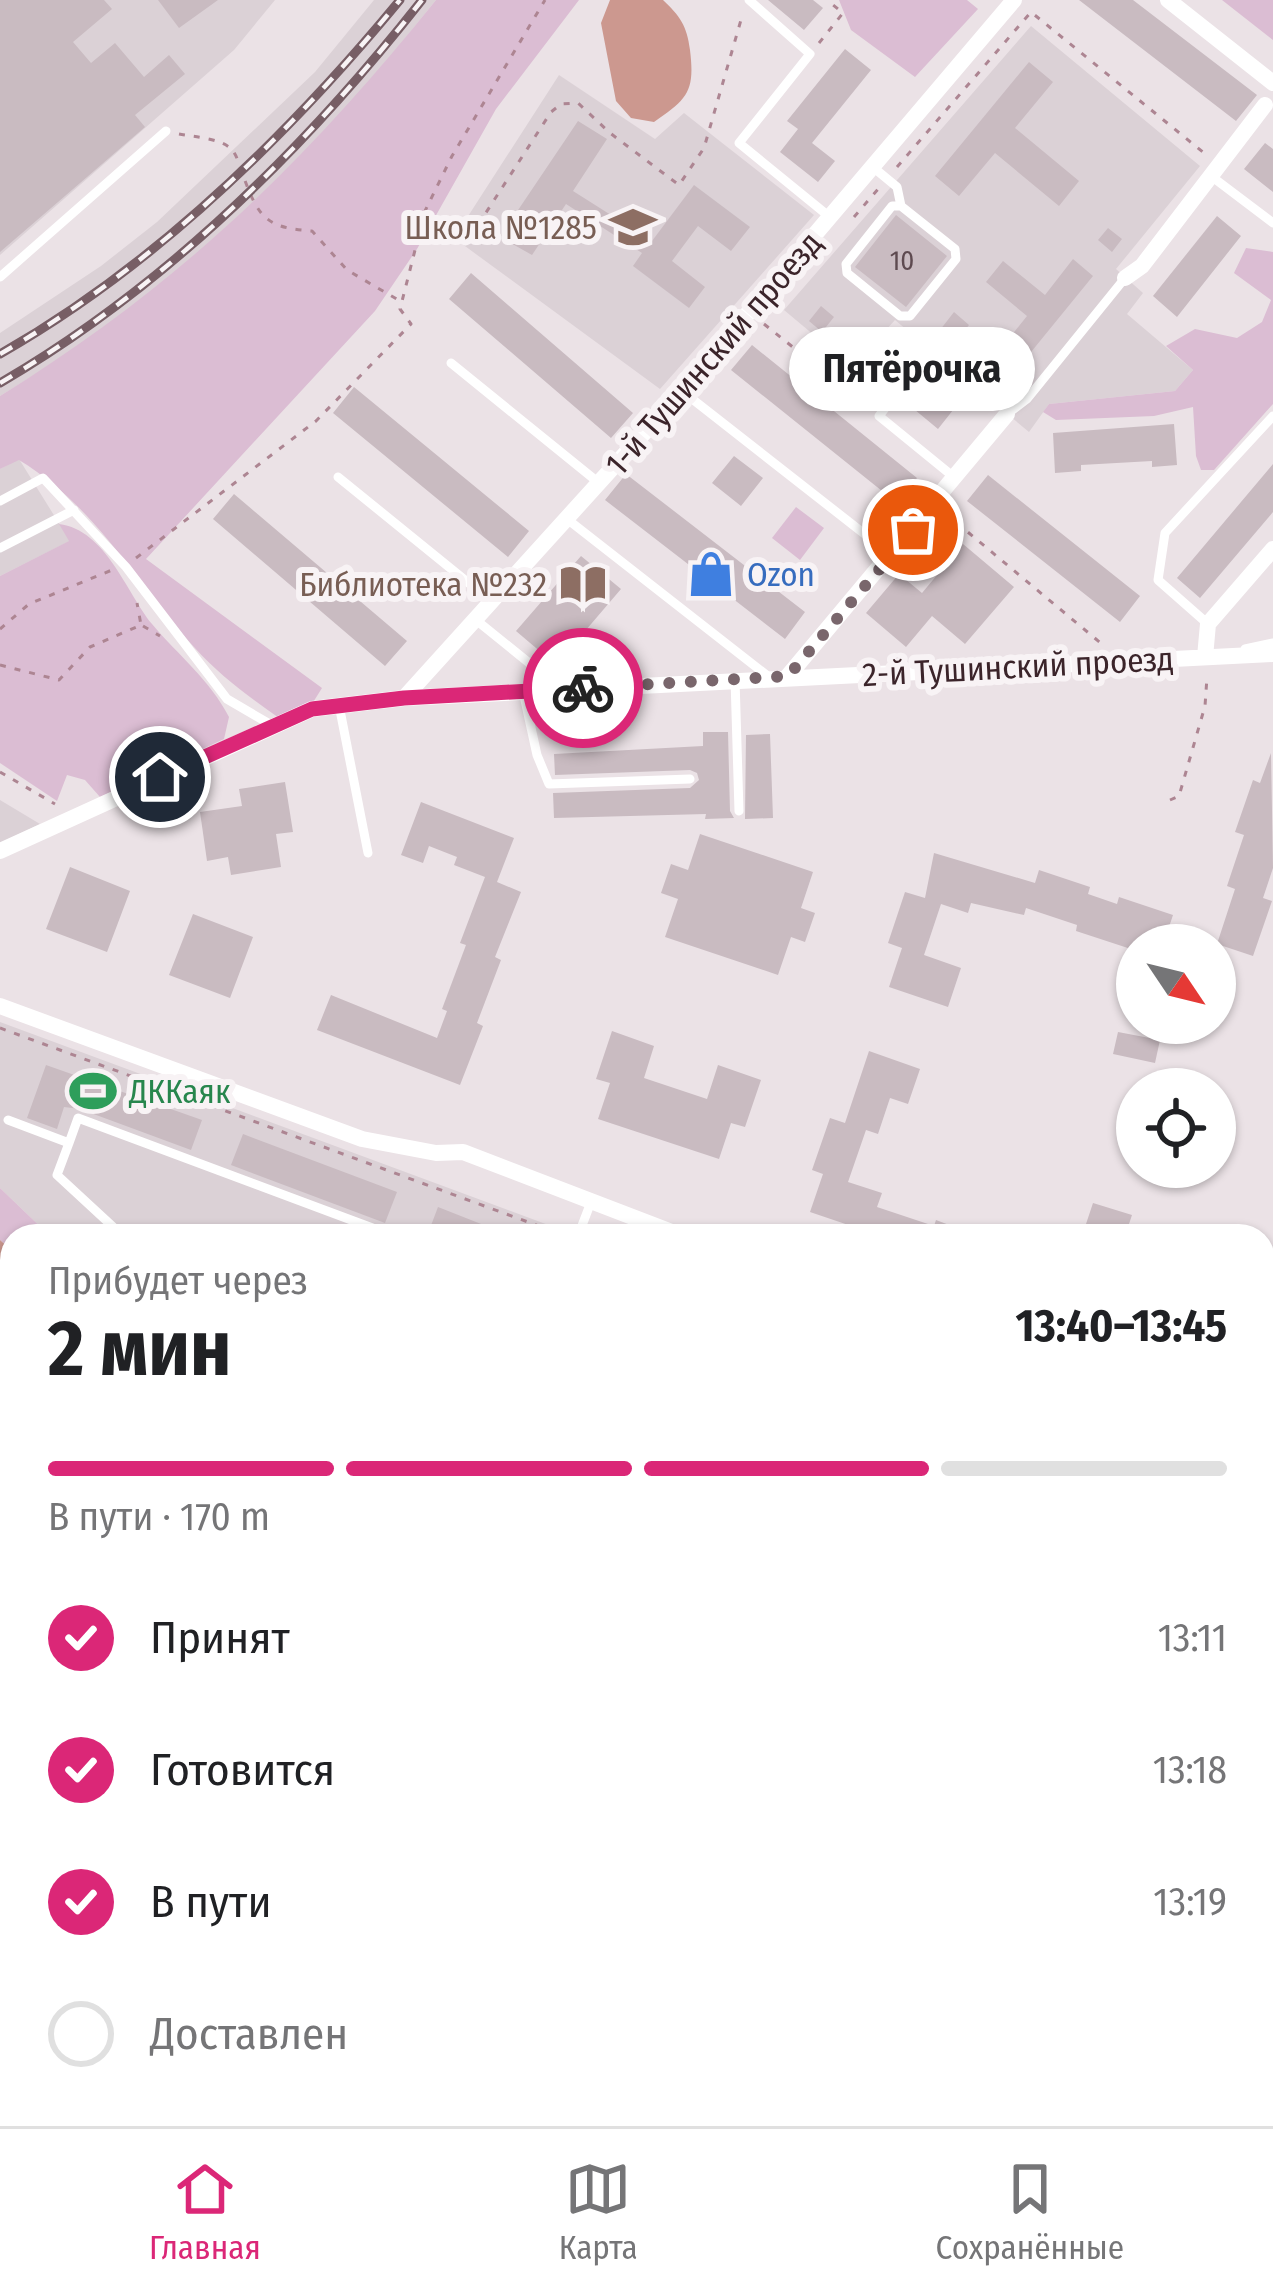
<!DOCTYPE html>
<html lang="ru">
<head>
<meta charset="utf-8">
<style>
	:root { --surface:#fff; --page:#f6f6f6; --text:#202124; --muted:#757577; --line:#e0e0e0; --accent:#db2777 }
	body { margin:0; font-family:"Fira Sans Condensed",sans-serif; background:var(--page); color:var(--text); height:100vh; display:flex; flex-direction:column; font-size:45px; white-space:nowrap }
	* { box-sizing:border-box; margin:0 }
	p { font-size:39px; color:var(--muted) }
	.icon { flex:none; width:66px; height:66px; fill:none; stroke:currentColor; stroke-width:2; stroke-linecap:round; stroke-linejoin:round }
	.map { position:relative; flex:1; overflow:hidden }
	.side { position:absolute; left:0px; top:1224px; width:1275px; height:903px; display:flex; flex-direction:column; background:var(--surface); border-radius:36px 36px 0 0; box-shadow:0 3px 9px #0004 }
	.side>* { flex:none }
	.needle { width:78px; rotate:125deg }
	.controls { position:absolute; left:1116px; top:924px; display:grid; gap:24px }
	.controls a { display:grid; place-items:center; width:120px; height:120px; border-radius:50%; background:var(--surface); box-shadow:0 3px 9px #0004; font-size:60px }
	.pin { position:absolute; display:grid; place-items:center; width:102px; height:102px; color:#fff; margin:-51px; border:6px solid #fff; border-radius:50%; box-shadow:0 3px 12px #0007 }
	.courier { position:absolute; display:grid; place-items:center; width:120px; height:120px; margin:-60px; border:9px solid #db2777; border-radius:50%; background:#fff; color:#222; box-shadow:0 3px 15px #0007 }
	.bubble { position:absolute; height:84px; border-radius:42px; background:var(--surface); box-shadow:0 3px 9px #0004; font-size:39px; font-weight:700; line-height:84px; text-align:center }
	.head em { font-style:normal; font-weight:700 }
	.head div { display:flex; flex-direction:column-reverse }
	.head { display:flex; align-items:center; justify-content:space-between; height:204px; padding:0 48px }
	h1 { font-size:78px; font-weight:700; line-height:90px }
	.bar { display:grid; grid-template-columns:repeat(4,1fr); gap:18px 12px; align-content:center; height:144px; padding:0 48px }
	.bar i { height:15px; border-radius:9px; background:var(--line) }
	.bar .current { background:var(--accent) }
	.bar p { grid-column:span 4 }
	ol { padding:0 48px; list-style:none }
	li { display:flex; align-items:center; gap:36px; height:132px }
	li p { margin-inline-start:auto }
	li .icon { padding:12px; border-radius:50%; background:var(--accent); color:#fff; stroke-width:4 }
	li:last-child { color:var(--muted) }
	li i { width:66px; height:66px; border:6px solid var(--line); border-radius:50% }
	.tabs { display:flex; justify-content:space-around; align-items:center; height:168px; border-top:3px solid var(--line); background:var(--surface); font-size:33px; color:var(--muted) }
	.tabs a { display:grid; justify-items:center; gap:6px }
	.tabs .current { color:var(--accent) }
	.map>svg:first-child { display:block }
	.built { fill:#dbd1d6 }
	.green { fill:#dbbdd3 }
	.water { fill:#cc988f }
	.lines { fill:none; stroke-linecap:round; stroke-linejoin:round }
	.river { stroke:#cc988f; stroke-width:30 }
	.building { fill:#c9bbc1 }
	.path { stroke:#ad8592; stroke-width:3; stroke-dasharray:6 9; stroke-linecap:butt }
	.service { stroke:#fff; stroke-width:9 }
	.minor { stroke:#fff; stroke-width:16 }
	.rail-casing { stroke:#775e65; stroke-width:9 }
	.rail { stroke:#f8f3f5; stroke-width:4.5; stroke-dasharray:14; stroke-linecap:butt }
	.done { stroke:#79666c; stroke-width:12; stroke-dasharray:0 21.6 }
	.route { stroke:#db2777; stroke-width:15 }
	.labels { text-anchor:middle; stroke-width:12; stroke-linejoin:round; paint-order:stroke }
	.number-label { font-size:27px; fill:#5e4a50 }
	.education-label { font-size:33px; fill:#785e54; stroke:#f8f3f5; text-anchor:end }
	.street-label { font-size:33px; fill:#3b242a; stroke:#f8f3f5 }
	.shop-label { font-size:33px; fill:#366cbe; stroke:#f8f3f5; text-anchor:start }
	.leisure-label { font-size:33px; fill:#27864d; stroke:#f8f3f5; text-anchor:start }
</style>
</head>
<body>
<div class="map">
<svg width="1273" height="2126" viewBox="0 0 1273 2126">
	<rect width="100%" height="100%" fill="#ebe2e6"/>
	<path class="built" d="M0,0H275L234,50L0,255Z
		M374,0H436L374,77L281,178L180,271L70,353L0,396V333L101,266L157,222L315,72Z
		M1031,26L1200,166L1116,269L1143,293L1127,314L1193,370L1175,391L1049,404L1029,432L895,320L852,367L784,310Z
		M559,75L655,139L684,113L814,215L660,389L454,238Z
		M19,459L70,541L0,576V469Z
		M0,800L40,824L0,843Z
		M0,1022L578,1236H50L0,1188Z
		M1273,1608V2106L1263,2104V1612Z
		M571,2115H1055L1023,2126H568Z"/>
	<path class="green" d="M436,0H579L496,109L417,249L375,311L146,559L322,688L312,704L279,718C248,696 219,675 194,647C134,581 98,508 19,460L0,469V396C178,286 305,163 436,0Z
		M839,0H967L978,9L915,77L851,30Z
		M1222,0H1273V40Z
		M1246,248L1273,252V404L1214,470H1201L1196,456L1193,407L1154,416L1056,420L1043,412L1049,404L1175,391L1193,370L1166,346L1195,329L1237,338L1262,322L1271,300L1234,273Z
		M796,507L824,528L800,560L772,538Z
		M59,524C106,530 126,592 152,624C178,655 210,680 229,717L224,739L100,797L85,780L67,775L57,801L0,763V576L69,541Z
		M0,1188L50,1236H12V1251L0,1240Z
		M0,1414L12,1426V1501L0,1490Z
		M1273,1524V1608L1263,1612V1541L1268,1540Z
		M12,1795V2115H175L173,2126H0V1802Z
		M369,2115H571L568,2126H371Z"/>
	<path class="water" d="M610,0H663C680,16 687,26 690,50C695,91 688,99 654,122L631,118L616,101L601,23Z
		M0,1240L12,1251V1426L0,1414Z"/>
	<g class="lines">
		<path class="river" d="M1263,1579L1273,1578"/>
	</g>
	<path class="building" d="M0,0H104L112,9L73,42L91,63L115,43L144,77L169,55L185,74L135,115L145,127L0,252Z
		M158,0H218L179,28Z
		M768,0H813L823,8L804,30Z
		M1079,0H1133L1257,95L1236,121Z
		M845,49L871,70L812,143L835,161L818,182L780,152L798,129L787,121Z
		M1029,62L1053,82L1015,128L1079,181L1059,206L995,153L959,196L935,176Z
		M578,121L607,139L573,191L652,241L694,185L750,227L731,251L698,226L672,261L705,287L689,308L633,266L642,253L566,204L532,255L500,237Z
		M1265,143L1273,149V192L1244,169Z
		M896,215L947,256L906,307L855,267Z
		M1217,216L1241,236L1177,317L1153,296Z
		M1108,228L1122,239L1112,252L1098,240Z
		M1073,259L1093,276L1018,368L998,352L1027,316L986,282L1003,261L1045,295Z
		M471,273L633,413L611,438L449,299Z
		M821,306L834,317L822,332L809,321Z
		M954,312L969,325L955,342L940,330Z
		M752,345L917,478L897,503L731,370Z
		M882,364L898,377L889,389L872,376Z
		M924,378L957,405L938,429L903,400Z
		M354,387L529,531L508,557L333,413Z
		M1174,424L1177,465L1152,467V461L1081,465V471L1055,473L1053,433Z
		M734,456L763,478L741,506L712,483Z
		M1273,464V512L1200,598L1177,578Z
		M626,474L805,612L785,639L605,500Z
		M988,475L1140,596L1120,622L967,501Z
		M234,494L407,641L385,666L213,519Z
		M963,544L1014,587L965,644L932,616L906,647L866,613L899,574L922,593Z
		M581,556L621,589L556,665L516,631Z
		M703,732H728L730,811L734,818L705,819L706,814L554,818L553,793L690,788L699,780L697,773L690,770L555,775L554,754L703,746Z
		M770,734L773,818L745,819L746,735Z
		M1271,753L1273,868L1263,898L1272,901L1253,956L1217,944L1235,889L1227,886L1244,835L1235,832L1253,780L1260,783Z
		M285,782L293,832L276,834L281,867L231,875L228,857L207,861L200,812L242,806L239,789Z
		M421,802L514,838L497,882L521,892L495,957L501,960L477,1023L483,1026L460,1085L317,1030L331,995L437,1038L447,1011L442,1009L466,945L460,943L485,877L454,865L457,857L429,846L423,863L401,855Z
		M700,834L813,872L801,908L815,913L805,942L791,937L778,975L665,937L678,899L661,893L671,864L688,870Z
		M934,853L1035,883L1039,870L1090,887L1088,894L1117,904L1119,897L1173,915L1168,930L1205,945H1137V951L1076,931L1077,925L1026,908L1024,915L971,903L968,913L941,904L924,955L961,968L948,1007L889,987L902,948L888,943L905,892L925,898Z
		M70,867L130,891L107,952L46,929Z
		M193,914L253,937L230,998L169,975Z
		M612,1031L654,1046L644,1078L707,1099L718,1065L761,1080L745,1127L731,1123L719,1159L598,1119L610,1083L596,1079Z
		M1118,1032L1160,1040L1155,1063L1113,1054Z
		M869,1051L920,1069L908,1104L890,1098L878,1134L866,1130L848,1182L882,1193L877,1207L934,1226L936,1220L978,1236H868L869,1232L810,1212L823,1174L812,1170L830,1118L845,1123Z
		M46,1065L202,1120L191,1150L80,1109L64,1107L57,1129L27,1118Z
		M243,1134L397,1192L385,1223L231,1165Z
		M1093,1203L1132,1215L1125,1236H1082Z
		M438,1207L509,1235V1236H427Z"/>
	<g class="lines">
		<path class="path" d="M819,43L843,13L827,0
			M179,134C194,137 223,138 233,151C238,158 241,170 244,178C259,219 268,228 312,231L347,270L400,301
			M897,167L1031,12L1204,153
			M854,217L879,188
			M478,225L551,112L561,104L578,103L610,133L679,185L704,148L743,13
			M764,324L869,408
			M945,513L1103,645
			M136,558L316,421L411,324L400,309L425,211L452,156L545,0
			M143,626L160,636
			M0,629L29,604L112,570
			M0,665L59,680L90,647L141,625L137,603
			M0,772L55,804
			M1170,800L1179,796L1205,706L1207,677
			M0,1028L566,1236
			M558,2126L559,2115"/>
		<path class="service" d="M749,0L810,54L739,143L831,218
			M874,168L897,187L901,206L955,249L956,259L910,316H900L847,273L846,264L892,206H901
			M1211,176L1273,223
			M0,277L166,131
			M451,363L599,483
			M910,376L879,416L955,478
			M682,391L890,554
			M1007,414L1027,399L1125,278
			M338,477L492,602
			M0,501L43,478L126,567L227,699L273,726
			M567,519L769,677
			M0,548L74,510
			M476,620L560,688
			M1208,624L1158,580L1165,533L1273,416
			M1245,649L1273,643
			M735,679L739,811
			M523,691L537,755L549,784L690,779
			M339,705L368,853
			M8,1120L69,1143L78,1118L394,1236
			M69,1143L57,1175L123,1236
			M578,1236L591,1202
			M0,1501L12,1512
			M1269,1915L1265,1860L1273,1832
			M1263,1935L1269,1915L1273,1916
			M1033,2115L1036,2126
			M916,2126L947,2115
			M1210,2126L1213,2115"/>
		<path class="minor" d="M1168,0L1273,83
			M1125,278L1142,266L1265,105
			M1205,657L1208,624L1273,549
			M788,676L1007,414
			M404,698L682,391L1014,0
			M0,851L312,709L404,698L1273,654
			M0,1006L362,1139L436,1153L463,1152L682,1236
			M1263,1459L1273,1462"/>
		<defs>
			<path id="rail" d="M0,354C155,266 287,137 400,0
				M0,383C165,287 304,150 422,0"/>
		</defs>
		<use href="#rail" class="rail-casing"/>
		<use href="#rail" class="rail"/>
	</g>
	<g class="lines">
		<path class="done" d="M583,688L788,676L913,530"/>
		<path class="route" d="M160,777L312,709L404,698L583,688"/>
	</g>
	<defs>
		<symbol id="school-bare" viewBox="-9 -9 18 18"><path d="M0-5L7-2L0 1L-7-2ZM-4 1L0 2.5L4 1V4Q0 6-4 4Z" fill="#8d6e63" stroke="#f8f3f5" stroke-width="2.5" paint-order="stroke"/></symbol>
		<symbol id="shop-bare" viewBox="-9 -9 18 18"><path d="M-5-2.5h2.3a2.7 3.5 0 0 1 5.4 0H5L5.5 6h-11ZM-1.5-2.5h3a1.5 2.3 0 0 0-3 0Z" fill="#3f7fe0" stroke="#f8f3f5" stroke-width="2.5" paint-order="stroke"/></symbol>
		<symbol id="library-bare" viewBox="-9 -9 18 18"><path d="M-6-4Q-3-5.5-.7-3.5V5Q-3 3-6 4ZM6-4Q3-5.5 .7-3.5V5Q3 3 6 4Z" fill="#8d6e63" stroke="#f8f3f5" stroke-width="2.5" paint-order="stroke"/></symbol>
		<symbol id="stadium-bare" viewBox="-9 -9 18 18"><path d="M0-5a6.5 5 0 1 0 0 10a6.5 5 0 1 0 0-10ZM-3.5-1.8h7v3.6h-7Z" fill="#2e9e5b" stroke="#f8f3f5" stroke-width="2.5" paint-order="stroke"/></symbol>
	</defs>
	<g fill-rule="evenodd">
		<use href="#school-bare" x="600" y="194" width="66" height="66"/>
		<use href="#shop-bare" x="678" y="541" width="66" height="66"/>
		<use href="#library-bare" x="550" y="551" width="66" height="66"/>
		<use href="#stadium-bare" x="60" y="1058" width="66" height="66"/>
	</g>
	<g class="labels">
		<g class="number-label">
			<text x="902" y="270">10</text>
		</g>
		<g class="education-label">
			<text x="597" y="239">Школа №1285</text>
			<text x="547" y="596">Библиотека №232</text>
		</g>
		<g class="street-label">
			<text transform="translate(713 353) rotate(-49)" y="12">1-й Тушинский проезд</text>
			<text transform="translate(1018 666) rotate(-3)" y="12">2-й Тушинский проезд</text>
		</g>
		<g class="shop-label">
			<text x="747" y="586">Ozon</text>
		</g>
		<g class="leisure-label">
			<text x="129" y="1103">ДККаяк</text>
		</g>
	</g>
</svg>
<div class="controls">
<a><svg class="needle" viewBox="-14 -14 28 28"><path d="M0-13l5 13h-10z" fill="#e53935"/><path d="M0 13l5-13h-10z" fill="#757577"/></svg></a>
<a><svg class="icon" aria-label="locate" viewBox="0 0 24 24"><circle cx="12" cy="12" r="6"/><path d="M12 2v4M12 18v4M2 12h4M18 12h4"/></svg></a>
</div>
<div class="pin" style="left:913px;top:530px;background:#ea580c"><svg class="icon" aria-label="bag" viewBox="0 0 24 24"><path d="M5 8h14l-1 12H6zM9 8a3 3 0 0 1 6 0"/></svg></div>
<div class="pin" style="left:160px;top:777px;background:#1f2937"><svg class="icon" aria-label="home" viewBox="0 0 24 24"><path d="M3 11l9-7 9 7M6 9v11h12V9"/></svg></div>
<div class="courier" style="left:583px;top:688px"><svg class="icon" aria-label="bike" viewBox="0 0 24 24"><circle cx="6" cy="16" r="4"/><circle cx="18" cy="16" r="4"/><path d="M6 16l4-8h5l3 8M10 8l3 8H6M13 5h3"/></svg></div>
<div class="bubble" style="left:789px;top:327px;width:246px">Пятёрочка</div>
<section class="side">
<div class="head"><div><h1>2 мин</h1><p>Прибудет через</p></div><em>13:40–13:45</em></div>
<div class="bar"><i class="current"></i><i class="current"></i><i class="current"></i><i></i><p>В пути · 170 m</p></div>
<ol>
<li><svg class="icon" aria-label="check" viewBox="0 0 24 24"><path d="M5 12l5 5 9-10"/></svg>Принят<p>13:11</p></li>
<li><svg class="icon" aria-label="check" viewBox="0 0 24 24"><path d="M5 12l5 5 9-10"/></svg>Готовится<p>13:18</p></li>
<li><svg class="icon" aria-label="check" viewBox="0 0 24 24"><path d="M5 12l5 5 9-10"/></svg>В пути<p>13:19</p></li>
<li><i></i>Доставлен</li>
</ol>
</section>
</div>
<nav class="tabs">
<a class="current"><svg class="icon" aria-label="home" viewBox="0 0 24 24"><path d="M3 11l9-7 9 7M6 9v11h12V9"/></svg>Главная</a>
<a><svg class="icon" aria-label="map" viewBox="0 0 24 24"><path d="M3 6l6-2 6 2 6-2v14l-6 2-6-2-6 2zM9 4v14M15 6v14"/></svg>Карта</a>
<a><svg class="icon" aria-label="saved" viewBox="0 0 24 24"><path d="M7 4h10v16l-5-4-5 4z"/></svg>Сохранённые</a>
</nav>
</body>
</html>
